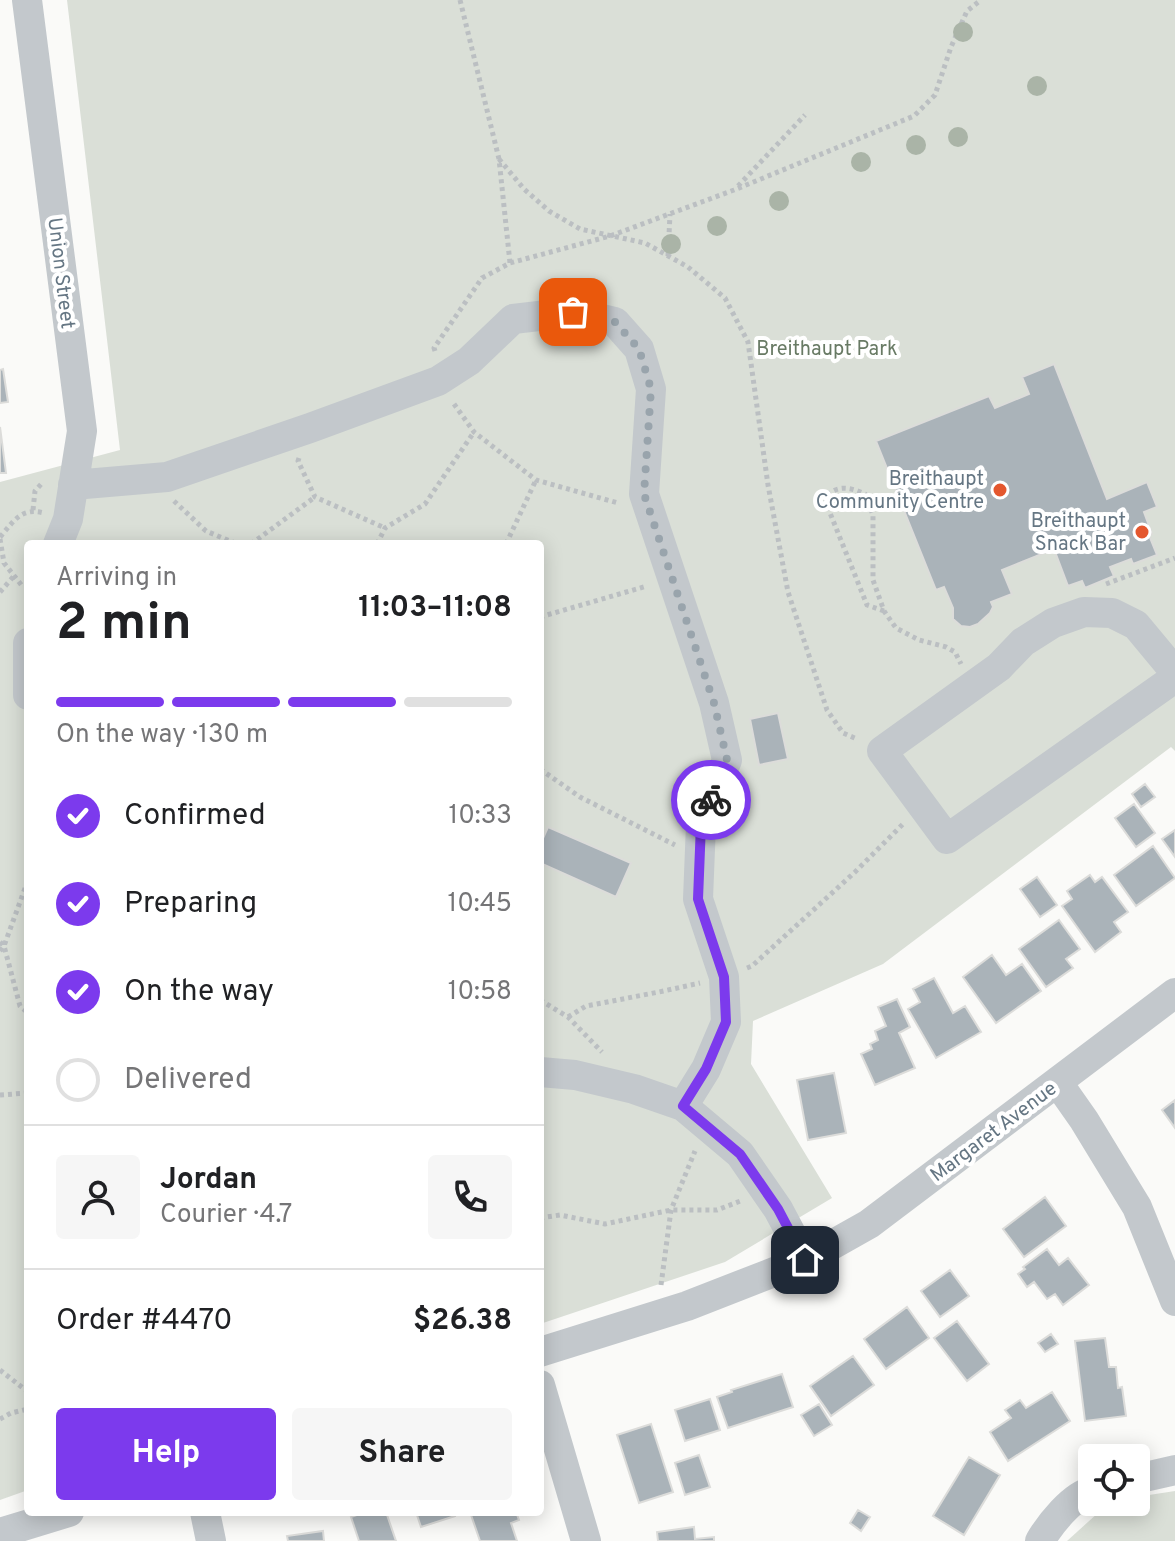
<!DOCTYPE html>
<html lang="en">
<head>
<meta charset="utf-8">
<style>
	:root { --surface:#fff; --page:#f6f6f6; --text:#202124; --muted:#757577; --line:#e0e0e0; --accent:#7c3aed }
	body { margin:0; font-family:Overpass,sans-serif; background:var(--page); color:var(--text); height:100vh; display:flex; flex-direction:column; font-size:30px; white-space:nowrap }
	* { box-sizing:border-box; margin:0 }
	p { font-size:26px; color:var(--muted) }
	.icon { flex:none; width:44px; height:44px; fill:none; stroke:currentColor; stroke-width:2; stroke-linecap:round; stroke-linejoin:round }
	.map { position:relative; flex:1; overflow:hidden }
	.side { position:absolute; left:24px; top:540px; width:520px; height:976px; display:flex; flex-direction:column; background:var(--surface); border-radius:8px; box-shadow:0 4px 20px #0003 }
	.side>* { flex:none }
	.controls { position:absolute; left:1078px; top:1444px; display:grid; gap:16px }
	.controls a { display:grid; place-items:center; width:72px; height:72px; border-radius:8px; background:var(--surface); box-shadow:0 4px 20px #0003; font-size:40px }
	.pin { position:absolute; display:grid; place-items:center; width:68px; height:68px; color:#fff; margin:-34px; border-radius:16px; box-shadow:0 4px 12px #0006 }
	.courier { position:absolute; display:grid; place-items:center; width:80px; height:80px; margin:-40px; border:6px solid #7c3aed; border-radius:50%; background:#fff; color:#222; box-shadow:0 2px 10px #0007 }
	.overview em { font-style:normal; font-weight:700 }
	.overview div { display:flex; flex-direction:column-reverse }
	.overview { display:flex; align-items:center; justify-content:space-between; height:136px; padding:0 32px }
	h1 { font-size:52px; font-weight:700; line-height:60px }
	.bar { display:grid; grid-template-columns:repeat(4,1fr); gap:12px 8px; align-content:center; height:96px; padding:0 32px }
	.bar i { height:10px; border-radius:6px; background:var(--line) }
	.bar .active { background:var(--accent) }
	.bar p { grid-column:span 4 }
	.line { display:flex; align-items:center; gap:20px; padding:0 32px; border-top:2px solid var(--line) }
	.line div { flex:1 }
	.round { display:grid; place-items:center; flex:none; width:84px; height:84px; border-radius:8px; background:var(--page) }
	ol { padding:0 32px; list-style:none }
	li { display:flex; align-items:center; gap:24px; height:88px }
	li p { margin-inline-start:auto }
	li .icon { padding:8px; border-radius:50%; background:var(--accent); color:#fff; stroke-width:4 }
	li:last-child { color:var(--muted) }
	li i { width:44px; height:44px; border:4px solid var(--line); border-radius:50% }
	.button { display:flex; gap:16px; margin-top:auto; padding:16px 32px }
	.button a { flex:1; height:92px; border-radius:8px; background:var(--accent); color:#fff; font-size:32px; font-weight:700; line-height:92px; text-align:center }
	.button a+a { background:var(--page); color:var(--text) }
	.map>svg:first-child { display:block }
	.green { fill:#dadfd7 }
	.building { fill:#aab3b9; stroke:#dcdcda; stroke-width:2 }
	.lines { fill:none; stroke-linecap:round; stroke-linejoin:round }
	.path { stroke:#bbbfc2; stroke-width:5; stroke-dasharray:4 4; stroke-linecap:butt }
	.minor { stroke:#c3c8cc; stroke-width:30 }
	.tree { fill:#aab4a7 }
	.done { stroke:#99a4ac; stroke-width:8; stroke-dasharray:0 14.4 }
	.route { stroke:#7c3aed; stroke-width:10 }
	.poi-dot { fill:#e4572e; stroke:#fff; stroke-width:3 }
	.labels { text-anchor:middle; stroke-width:8; stroke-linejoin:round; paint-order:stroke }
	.street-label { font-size:20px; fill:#657683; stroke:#fff }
	.park-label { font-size:20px; fill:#687a64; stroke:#fff }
	.poi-label { font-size:20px; fill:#657683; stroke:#fff; text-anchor:end }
</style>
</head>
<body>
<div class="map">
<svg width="1175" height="1541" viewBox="0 0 1175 1541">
	<rect width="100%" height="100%" fill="#fafaf8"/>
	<path class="green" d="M67,0H1175V751L1171,747L883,964L753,1021L751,1064L832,1198L725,1262L540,1324V544H28V1490L0,1500V482L120,450Z
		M1175,1491V1541H1067L1110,1502H1136V1497Z"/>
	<path class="building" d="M1054,364L1107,499L1147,482L1157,507L1144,512L1152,534L1149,535L1157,555L1133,564L1131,559L1110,567L1114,576L1085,588L1082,581L1068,586L1054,549L1002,570L1012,594L991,602L993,607L990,613L978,624L970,627L961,626L953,619V608L944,587L936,590L876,441L989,396L995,408L1029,394L1022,377Z
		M3,369L8,402L0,403V370Z
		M0,427L6,473H0Z
		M778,713L788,759L759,765L750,719Z
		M1145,784L1155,797L1141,807L1132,794Z
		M1134,804L1155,833L1136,847L1115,818Z
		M548,827L631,863L616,897L540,863V845Z
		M1175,830V857L1162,839Z
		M1153,846L1175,878L1136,906L1114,875Z
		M1090,875L1095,882L1102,877L1128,912L1114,922L1121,932L1095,952L1062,906L1072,899L1067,891Z
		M1037,877L1057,905L1040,917L1020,889Z
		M1059,920L1080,949L1066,959L1073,968L1046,987L1019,949Z
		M992,955L1006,975L1022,964L1041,991L996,1023L963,977Z
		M934,978L953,1013L965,1006L981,1032L936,1058L908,1009L920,1002L913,989Z
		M897,999L910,1027L899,1033L915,1068L875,1085L861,1054L872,1049L870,1044L878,1040L875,1031L886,1026L878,1007Z
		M834,1073L846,1133L808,1140L797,1080Z
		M1175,1100V1128L1162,1110Z
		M1045,1197L1066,1226L1024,1257L1003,1229Z
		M1047,1249L1059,1265L1068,1258L1089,1285L1063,1305L1055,1294L1047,1299L1034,1282L1027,1287L1018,1274L1025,1269L1023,1267Z
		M950,1270L969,1296L940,1317L921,1291Z
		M907,1307L929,1338L886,1369L864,1339Z
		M957,1321L989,1364L967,1381L934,1338Z
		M1051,1334L1058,1344L1045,1352L1038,1343Z
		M1105,1338L1109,1367H1116L1118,1388L1122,1387L1126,1416L1085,1421L1075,1341Z
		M853,1356L874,1385L831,1416L810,1386Z
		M782,1374L793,1407L728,1428L717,1397L732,1392L731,1390Z
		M1052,1392L1070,1421L1008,1461L990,1432L1011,1418L1005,1410L1020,1400L1026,1408Z
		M710,1399L720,1430L685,1441L675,1410Z
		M819,1404L832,1425L814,1436L801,1415Z
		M651,1424L673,1492L639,1503L617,1435Z
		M699,1455L710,1487L685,1495L675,1463Z
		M969,1457L1000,1475L964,1535L933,1516Z
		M858,1510L870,1517L861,1531L850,1523Z
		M365,1512H386L396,1541H359L351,1517Z
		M416,1512H454L455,1516L421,1527Z
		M470,1512H516L519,1520L511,1523L517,1541H480Z
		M694,1527L695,1539L714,1537V1541H658L657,1532Z
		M323,1531L324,1541H288L287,1536Z"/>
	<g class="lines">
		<path class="path" d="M460,0L499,159L510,263
			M499,159L524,189L549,211L580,229L645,243L688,267L725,298L748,342L768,485L788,592L827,710L843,733L857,739
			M738,186L805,115
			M668,256L670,214
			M435,351L434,348L482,278L510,263L610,236L734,190L914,116L935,95L951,47L967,11L981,0
			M454,404L474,432L536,480L618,503
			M299,458L298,461L315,497L385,528
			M174,501L206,531L237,544
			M33,510L35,491L43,482
			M0,537C14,521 21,507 44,513
			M0,539L4,563L23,587
			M251,544L315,497
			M377,544L385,528L425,504L474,432
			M506,544L536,480
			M1106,584L1175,558
			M0,592L14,576
			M884,611L867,605L826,503L827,496C838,484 852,488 865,494L873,515V580L884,611L896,628L919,640L946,647L955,652L961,664
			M540,617L647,586
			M540,769L580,797L675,845
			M0,942L4,946L20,1006L28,1013
			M0,951L4,946L28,880
			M747,968L752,966L855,872L904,823
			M540,1000L568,1017L602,1052
			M568,1017L586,1006L659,992L700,983
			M0,1095L28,1093
			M540,1218L560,1215L605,1224L671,1210H717L743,1200
			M661,1285L671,1210L695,1151
			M0,1370L28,1392
			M0,1419L11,1413L28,1409"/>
		<path class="minor" d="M27,0L82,431L68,519L58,544
			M73,485L167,477L310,428L438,381L469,361L513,319L573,312L615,322L639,349L651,389L644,494L714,703L727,760L701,824L698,899L724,977L726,1022L706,1069L683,1106
			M28,643V695
			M1175,672L1136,625L1112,613L1084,612L1053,623L1023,642L999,667L882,751L947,839L1175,678
			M540,1072L575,1075L634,1089L683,1106L740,1154L778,1209L805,1260
			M1058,1083L1084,1120L1137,1207L1175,1301
			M540,1352L687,1306L805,1260L869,1224L1175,993
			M540,1385L586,1541
			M1136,1479L1175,1470
			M205,1512L211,1541
			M0,1533L69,1512
			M1040,1541C1050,1524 1072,1496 1092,1491"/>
	</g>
	<g class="tree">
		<circle cx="963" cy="32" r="10"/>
		<circle cx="1037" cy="86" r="10"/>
		<circle cx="958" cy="137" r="10"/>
		<circle cx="916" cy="145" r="10"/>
		<circle cx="861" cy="162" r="10"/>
		<circle cx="779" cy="201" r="10"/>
		<circle cx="717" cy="226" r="10"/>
		<circle cx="671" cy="244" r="10"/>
	</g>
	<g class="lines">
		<path class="done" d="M573,312L615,322L639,349L651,389L644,494L714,703L727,760L711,800"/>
		<path class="route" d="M711,800L701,824L698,899L724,977L726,1022L706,1069L683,1106L740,1154L778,1209L805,1260"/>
	</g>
	<g class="poi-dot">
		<circle cx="1000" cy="490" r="8"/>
		<circle cx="1142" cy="532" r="8"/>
	</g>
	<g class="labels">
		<g class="street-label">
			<text transform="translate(62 273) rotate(83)" y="7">Union Street</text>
			<text transform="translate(993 1131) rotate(-37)" y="7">Margaret Avenue</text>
		</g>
		<g class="park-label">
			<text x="827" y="355">Breithaupt Park</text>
		</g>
		<g class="poi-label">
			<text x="984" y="485">Breithaupt<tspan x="984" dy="23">Community Centre</tspan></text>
			<text x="1126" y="527">Breithaupt<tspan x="1126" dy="23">Snack Bar</tspan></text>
		</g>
	</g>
</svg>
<div class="controls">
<a><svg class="icon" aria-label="locate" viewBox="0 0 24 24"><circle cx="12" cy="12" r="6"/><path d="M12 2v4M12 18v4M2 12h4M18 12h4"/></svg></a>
</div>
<div class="pin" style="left:573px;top:312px;background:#ea580c"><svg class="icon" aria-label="bag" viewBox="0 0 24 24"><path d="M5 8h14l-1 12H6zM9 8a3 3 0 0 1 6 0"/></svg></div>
<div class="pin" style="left:805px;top:1260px;background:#1f2937"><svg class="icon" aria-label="home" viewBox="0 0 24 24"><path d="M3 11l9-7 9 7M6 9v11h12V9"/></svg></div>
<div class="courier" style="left:711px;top:800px"><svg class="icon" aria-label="bike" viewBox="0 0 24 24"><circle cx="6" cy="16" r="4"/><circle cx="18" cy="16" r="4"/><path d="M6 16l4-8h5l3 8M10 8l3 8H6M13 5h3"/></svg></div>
<section class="side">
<div class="overview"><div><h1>2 min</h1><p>Arriving in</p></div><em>11:03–11:08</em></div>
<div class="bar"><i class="active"></i><i class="active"></i><i class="active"></i><i></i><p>On the way · 130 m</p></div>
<ol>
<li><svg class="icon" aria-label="check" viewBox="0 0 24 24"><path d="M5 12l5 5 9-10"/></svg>Confirmed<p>10:33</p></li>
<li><svg class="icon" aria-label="check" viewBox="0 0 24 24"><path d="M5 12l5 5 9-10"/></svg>Preparing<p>10:45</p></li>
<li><svg class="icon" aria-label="check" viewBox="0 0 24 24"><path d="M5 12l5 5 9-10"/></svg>On the way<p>10:58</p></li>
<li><i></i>Delivered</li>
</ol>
<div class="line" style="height:144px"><a class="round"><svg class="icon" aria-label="person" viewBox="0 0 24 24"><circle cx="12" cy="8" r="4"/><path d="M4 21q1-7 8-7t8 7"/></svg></a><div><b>Jordan</b><p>Courier · 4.7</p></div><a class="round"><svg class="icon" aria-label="phone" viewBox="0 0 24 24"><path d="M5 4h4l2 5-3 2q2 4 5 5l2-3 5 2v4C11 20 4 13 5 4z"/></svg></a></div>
<div class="line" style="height:104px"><div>Order #4470</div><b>$26.38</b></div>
<div class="button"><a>Help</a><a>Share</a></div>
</section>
</div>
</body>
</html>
